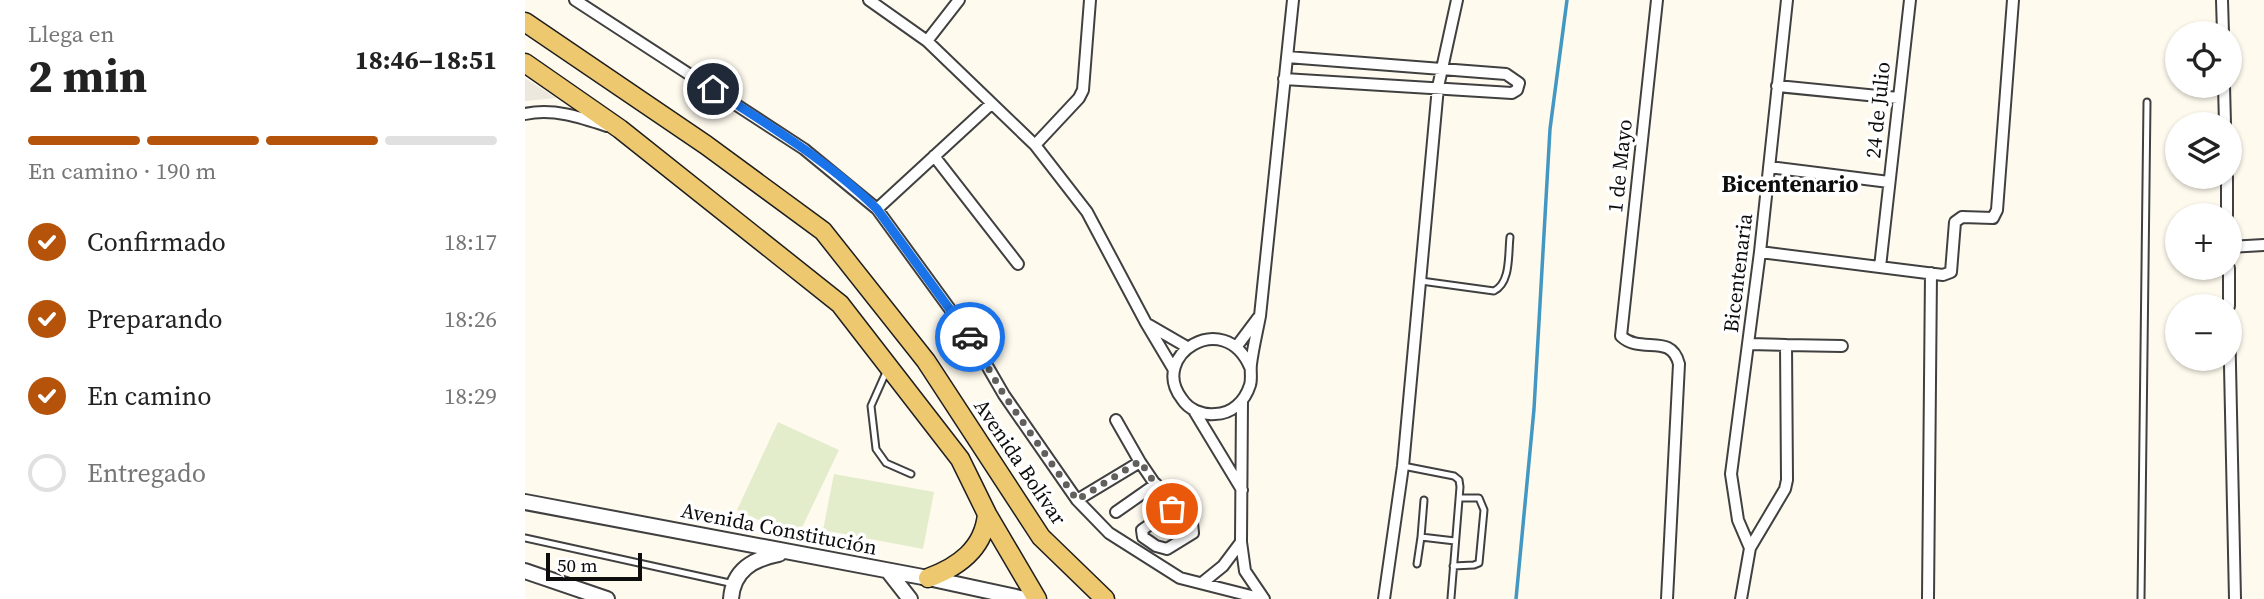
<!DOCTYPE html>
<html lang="es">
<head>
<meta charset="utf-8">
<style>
	:root { --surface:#fff; --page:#f2f2f2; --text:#222; --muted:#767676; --line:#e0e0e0; --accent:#b45309 }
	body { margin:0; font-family:"Source Serif 4",serif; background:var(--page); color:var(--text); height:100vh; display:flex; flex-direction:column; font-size:26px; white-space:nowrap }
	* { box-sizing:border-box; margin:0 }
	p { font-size:23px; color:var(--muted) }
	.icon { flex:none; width:38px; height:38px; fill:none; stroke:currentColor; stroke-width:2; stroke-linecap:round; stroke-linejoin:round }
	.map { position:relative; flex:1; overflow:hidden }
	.panel { display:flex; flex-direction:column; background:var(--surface); width:525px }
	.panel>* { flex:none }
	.fabs { position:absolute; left:1640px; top:21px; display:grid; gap:14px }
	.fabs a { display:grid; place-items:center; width:77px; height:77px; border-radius:50%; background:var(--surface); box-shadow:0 2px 5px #0004; font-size:35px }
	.scale { position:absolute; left:21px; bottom:18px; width:96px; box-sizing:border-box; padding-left:7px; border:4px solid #0d0d0d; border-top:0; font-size:19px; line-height:24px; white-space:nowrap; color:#0d0d0d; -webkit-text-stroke:5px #fff; paint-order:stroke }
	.pin { position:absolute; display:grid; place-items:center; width:60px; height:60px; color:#fff; margin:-30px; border:4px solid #fff; border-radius:50%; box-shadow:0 2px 7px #0007 }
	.courier { position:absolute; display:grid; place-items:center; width:70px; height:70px; margin:-35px; border:5px solid #1a73e8; border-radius:50%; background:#fff; color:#222; box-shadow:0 2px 9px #0007 }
	.overview em { font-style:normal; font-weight:700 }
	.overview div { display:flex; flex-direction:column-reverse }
	.overview { display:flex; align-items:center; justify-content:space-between; height:119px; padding:0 28px }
	h1 { font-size:46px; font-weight:700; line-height:52px }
	.bar { display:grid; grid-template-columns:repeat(4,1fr); gap:10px 7px; align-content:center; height:84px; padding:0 28px }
	.bar i { height:9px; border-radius:5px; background:var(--line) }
	.bar .selected { background:var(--accent) }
	.bar p { grid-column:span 4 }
	ol { padding:0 28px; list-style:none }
	li { display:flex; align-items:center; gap:21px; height:77px }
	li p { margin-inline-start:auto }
	li .icon { padding:7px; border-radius:50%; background:var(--accent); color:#fff; stroke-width:4 }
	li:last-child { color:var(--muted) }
	li i { width:38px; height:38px; border:4px solid var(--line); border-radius:50% }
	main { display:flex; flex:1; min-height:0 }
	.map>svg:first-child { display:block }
	.pitch { fill:#e4edcb }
	.plaza { fill:#ede8de }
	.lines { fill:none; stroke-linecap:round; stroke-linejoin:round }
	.stream { stroke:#4397c3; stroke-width:3.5 }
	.service-casing { stroke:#404040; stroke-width:9 }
	.minor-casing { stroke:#404040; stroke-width:14 }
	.tertiary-casing { stroke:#404040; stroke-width:18 }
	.primary-casing { stroke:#1e1e1e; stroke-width:21 }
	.service { stroke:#fff; stroke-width:5 }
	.minor { stroke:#fff; stroke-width:10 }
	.tertiary { stroke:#fff; stroke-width:14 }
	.primary { stroke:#eec86e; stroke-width:18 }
	.done { stroke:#61605c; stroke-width:7; stroke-dasharray:0 12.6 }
	.route { stroke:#1a73e8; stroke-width:9 }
	.labels { text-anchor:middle; stroke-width:7; stroke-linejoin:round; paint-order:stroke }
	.street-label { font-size:21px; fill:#0d0d0d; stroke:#fff }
	.neighbourhood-label { font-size:23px; font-weight:bold; fill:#0d0d0d; stroke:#fff }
</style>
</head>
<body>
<main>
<section class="panel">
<div class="overview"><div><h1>2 min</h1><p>Llega en</p></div><em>18:46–18:51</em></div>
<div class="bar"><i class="selected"></i><i class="selected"></i><i class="selected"></i><i></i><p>En camino · 190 m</p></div>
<ol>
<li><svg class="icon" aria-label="check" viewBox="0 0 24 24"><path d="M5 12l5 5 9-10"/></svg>Confirmado<p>18:17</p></li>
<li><svg class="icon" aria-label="check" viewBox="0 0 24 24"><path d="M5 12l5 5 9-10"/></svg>Preparando<p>18:26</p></li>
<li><svg class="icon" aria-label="check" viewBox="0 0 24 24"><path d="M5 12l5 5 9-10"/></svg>En camino<p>18:29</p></li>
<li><i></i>Entregado</li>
</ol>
</section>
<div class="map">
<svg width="1739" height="599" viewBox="0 0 1739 599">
	<rect width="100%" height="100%" fill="#fefaee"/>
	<path class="pitch" d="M253,422L314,450L272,538L212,510Z
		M309,474L409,492L398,549L298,530Z"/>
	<path class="plaza" d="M0,78L31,98L0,101Z"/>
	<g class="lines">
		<path class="stream" d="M991,599L1009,409L1025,129L1042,0"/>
		<defs>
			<path id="service" d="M896,281L969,291C986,283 983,254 985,237
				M362,370L346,406L351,449L361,463L386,474
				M878,466L929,476L934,480L935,487L926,598
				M899,500L896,537L930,541
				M0,538L209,584
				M892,564L896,537
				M928,566L949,565L954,563L959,510L954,498H935
				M1616,599L1622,102"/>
			<path id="minor" d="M50,0L279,149L352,209L446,338L479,395L552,500L584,533L655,578L738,599
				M344,0L402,41L510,145L562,212L621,323L649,370
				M1132,0L1096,336C1116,355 1146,332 1154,364L1142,599
				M1697,0L1698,33
				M402,41L434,0
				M759,79L987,93L992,90L994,83L981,74L762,57
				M1252,86L1373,98
				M1699,86L1700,124
				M0,114C28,108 55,117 82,126
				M510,145L554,98L558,90L565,0
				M409,156L493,264
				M1244,167L1364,182
				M1702,177V215
				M352,209L466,104
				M1704,247L1739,245
				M1235,252L1418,275L1426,272L1430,222L1437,217L1468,218L1472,210L1488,0
				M1355,267L1385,0
				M1704,268V306
				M1704,319L1710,599
				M624,325L662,347
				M1261,345L1317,346
				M712,346L733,318
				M725,367C699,307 623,356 657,399C664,410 677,415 690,414C707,414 720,401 725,385C727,379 725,371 726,364C728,348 732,332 735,316L768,0
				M668,409L717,490
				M615,462L647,509L617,530L618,537L631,546L642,549L668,533L667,523
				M552,500L615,462L591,420
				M591,512L631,484
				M716,542L720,571L739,599
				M1225,548L1213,520L1206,474L1235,252L1262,0
				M677,583L698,566L716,542L717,401
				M859,599L878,466L913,87L932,0
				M1216,599L1225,548L1260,489L1262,480L1261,345L1224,344
				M1403,599L1406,273"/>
			<path id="tertiary" d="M0,502L403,578L500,599
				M0,571L82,599
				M363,571L385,599
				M206,599C208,570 228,559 254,554"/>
			<path id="primary" d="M0,22L181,145L298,231L401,361L516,537L580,599
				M0,63L95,129L315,304L435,459L462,514L512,599
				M403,578C433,567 459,549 462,514"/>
		</defs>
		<use href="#service" class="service-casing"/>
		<use href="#minor" class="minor-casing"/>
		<use href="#tertiary" class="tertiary-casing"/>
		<use href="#primary" class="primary-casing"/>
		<use href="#service" class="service"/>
		<use href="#minor" class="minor"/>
		<use href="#tertiary" class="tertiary"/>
		<use href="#primary" class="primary"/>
	</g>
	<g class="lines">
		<path class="done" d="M445,337L479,395L552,500L615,461L647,509"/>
		<path class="route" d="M188,89C244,126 304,161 352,209L445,337"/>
	</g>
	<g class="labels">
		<g class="street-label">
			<text transform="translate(1353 110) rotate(-84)" y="7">24 de Julio</text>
			<text transform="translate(1095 166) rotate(-84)" y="7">1 de Mayo</text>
			<text transform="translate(1213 273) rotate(-83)" y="7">Bicentenaria</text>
			<text transform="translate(495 462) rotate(56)" y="7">Avenida Bolívar</text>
			<text transform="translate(254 529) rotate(11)" y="7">Avenida Constitución</text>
		</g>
		<g class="neighbourhood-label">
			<text x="1265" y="192">Bicentenario</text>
		</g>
	</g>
</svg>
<div class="fabs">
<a><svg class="icon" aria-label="locate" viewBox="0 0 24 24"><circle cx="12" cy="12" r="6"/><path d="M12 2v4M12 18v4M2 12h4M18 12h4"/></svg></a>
<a><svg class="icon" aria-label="layers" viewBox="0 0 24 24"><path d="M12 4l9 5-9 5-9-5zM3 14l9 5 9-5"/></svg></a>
<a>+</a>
<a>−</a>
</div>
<div class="scale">50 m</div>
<div class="pin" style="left:647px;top:509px;background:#ea580c"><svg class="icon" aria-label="bag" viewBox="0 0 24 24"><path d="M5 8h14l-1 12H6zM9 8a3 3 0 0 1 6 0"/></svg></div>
<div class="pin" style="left:188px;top:89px;background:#1f2937"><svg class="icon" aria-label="home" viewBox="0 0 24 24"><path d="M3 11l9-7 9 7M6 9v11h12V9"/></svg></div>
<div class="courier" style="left:445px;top:337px"><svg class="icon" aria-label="car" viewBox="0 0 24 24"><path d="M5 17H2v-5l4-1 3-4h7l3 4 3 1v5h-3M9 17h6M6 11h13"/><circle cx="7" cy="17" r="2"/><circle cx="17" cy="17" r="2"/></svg></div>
</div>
</main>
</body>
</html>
